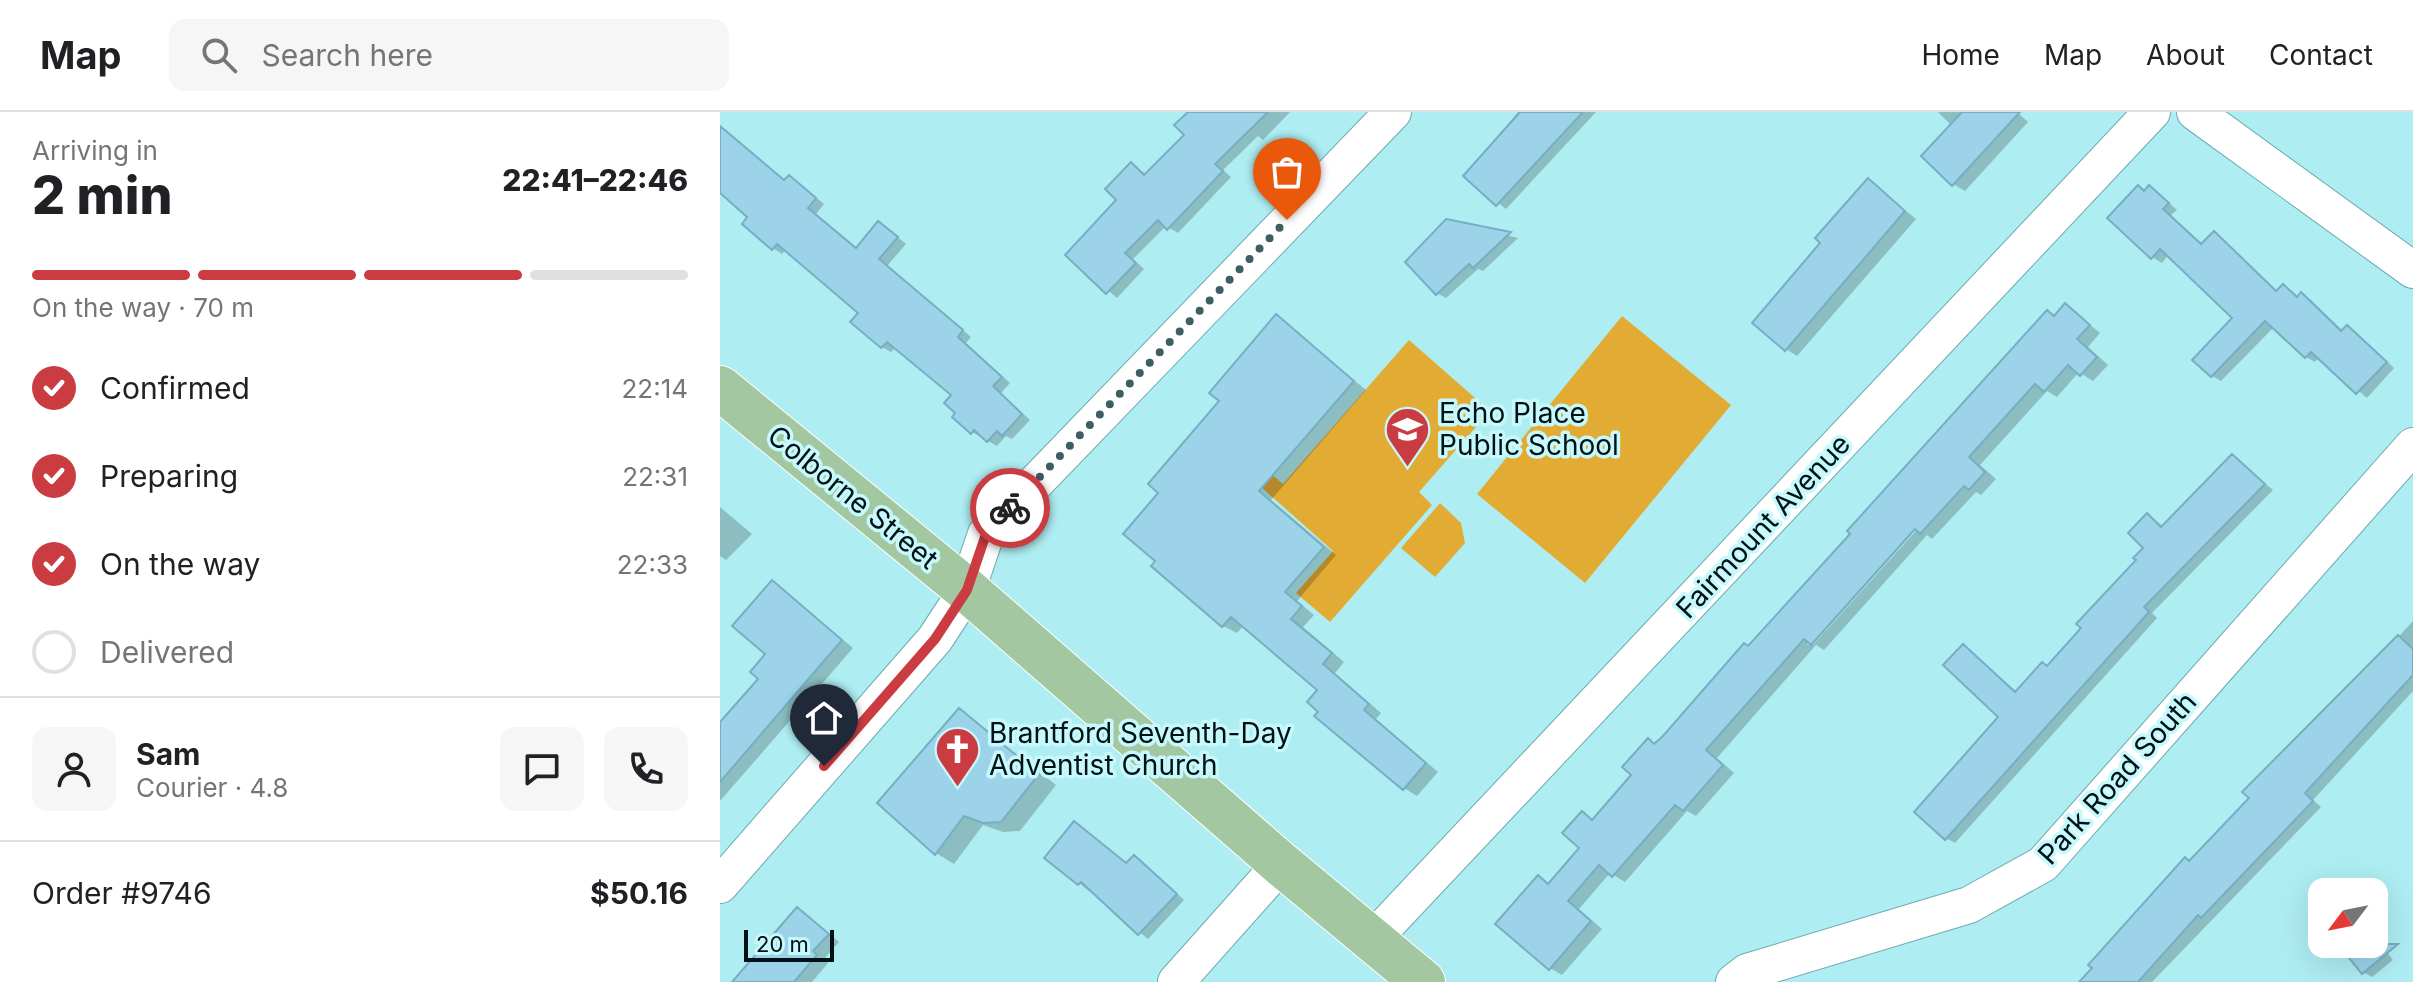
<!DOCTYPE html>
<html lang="en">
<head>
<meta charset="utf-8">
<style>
	:root { --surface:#fff; --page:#f6f6f6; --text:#202124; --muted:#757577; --line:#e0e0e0; --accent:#cb3c42 }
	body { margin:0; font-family:Inter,sans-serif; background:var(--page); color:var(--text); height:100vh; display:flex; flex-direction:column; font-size:30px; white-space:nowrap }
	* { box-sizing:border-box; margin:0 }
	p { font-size:26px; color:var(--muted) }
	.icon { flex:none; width:44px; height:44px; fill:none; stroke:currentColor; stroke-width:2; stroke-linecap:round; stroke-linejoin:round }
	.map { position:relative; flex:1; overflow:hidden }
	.details { display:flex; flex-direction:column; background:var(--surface); width:720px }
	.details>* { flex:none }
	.needle { width:52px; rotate:238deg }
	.fabs { position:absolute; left:1588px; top:766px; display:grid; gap:16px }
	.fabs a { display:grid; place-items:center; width:80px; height:80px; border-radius:16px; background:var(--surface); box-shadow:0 8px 32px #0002; font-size:40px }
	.scale { position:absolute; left:24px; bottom:20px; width:90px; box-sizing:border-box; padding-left:8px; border:4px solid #001215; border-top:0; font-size:22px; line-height:28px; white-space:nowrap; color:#001215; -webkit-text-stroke:6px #c6f8fc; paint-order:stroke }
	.pin { position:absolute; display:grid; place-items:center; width:68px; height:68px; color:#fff; margin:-82px -34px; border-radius:50% 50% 50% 0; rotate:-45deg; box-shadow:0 0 8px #0007 }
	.pin .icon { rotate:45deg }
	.courier { position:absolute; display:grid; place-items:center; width:80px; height:80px; margin:-40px; border:6px solid #cb3c42; border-radius:50%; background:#fff; color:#222; box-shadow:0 2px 10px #0007 }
	.overview em { font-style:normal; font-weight:800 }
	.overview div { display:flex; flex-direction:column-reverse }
	.overview { display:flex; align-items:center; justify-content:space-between; height:136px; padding:0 32px }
	h1 { font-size:52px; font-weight:800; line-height:60px }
	.bar { display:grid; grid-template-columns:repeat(4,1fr); gap:12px 8px; align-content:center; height:96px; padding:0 32px }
	.bar i { height:10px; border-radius:6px; background:var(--line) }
	.bar .on { background:var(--accent) }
	.bar p { grid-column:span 4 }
	.line { display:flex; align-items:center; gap:20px; padding:0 32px; border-top:2px solid var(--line) }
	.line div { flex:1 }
	.round { display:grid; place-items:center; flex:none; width:84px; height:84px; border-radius:16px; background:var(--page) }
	ol { padding:0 32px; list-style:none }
	li { display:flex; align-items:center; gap:24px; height:88px }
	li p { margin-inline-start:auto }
	li .icon { padding:8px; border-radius:50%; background:var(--accent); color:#fff; stroke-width:4 }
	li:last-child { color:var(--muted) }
	li i { width:44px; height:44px; border:4px solid var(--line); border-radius:50% }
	header { display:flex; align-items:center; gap:48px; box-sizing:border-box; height:112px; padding:0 40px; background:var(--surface); border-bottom:2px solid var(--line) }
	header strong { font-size:38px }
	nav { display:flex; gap:44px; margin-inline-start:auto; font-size:28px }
	.search { width:560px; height:72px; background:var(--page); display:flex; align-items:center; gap:20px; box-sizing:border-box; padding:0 28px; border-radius:16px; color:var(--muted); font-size:30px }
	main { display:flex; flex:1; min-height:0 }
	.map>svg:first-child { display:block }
	.green { fill:#e2ac34 }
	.shadow { fill:#0003; fill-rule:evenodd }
	.building { fill:#9cd3e8; stroke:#77aec2; stroke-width:2 }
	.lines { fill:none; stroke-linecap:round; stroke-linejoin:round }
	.minor-casing { stroke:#6daaaf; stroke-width:38 }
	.major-casing { stroke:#fff; stroke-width:46 }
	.minor { stroke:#fff; stroke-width:36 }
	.major { stroke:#a3c7a0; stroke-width:44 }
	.done { stroke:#3d5f62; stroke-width:8; stroke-dasharray:0 14.4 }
	.route { stroke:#cb3c42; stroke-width:10 }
	.labels { text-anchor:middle; stroke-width:7; stroke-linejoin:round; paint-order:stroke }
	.poi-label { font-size:28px; fill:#001215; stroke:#c6f8fc; text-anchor:start }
	.street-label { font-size:28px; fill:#001215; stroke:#c6f8fc }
</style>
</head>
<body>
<header>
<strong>Map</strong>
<div class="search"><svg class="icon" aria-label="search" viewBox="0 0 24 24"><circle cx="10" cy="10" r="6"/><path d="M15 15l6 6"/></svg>Search here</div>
<nav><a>Home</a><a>Map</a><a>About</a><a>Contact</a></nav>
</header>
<main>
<section class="details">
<div class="overview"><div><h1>2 min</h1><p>Arriving in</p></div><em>22:41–22:46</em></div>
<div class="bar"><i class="on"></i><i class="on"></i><i class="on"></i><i></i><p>On the way · 70 m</p></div>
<ol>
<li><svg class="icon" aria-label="check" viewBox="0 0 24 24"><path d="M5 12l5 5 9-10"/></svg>Confirmed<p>22:14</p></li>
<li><svg class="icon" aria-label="check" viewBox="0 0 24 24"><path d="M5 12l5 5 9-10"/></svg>Preparing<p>22:31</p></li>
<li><svg class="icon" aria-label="check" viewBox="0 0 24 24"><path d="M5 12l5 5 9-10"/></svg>On the way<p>22:33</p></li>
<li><i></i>Delivered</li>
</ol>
<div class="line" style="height:144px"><a class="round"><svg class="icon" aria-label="person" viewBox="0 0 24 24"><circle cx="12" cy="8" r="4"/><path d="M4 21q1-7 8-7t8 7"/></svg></a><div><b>Sam</b><p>Courier · 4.8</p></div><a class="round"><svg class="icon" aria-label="chat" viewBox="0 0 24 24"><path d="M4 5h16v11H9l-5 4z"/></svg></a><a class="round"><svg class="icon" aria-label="phone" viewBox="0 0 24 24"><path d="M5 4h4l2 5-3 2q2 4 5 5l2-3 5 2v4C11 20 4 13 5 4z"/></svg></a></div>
<div class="line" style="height:104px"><div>Order #9746</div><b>$50.16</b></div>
</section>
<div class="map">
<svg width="1693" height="870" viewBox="0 0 1693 870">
	<rect width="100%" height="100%" fill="#aeedf2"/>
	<path class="green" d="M902,204L1011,293L865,471L757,382Z
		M689,228L770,299L699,380L712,393L610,510L576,481L613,439L531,366L541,354L563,372Z
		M720,391L741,411L745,431L715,465L681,436Z"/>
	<path class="shadow" d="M480,0H570L543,28L538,24L503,58L511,65L458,121L446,114L413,147L424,157L397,186L348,143L399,88L412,52L427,63L467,23Z
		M798,0H876L786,97L745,64Z
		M1218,0H1297L1308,10L1245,79L1233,72L1232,14Z
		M0,13L66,70L70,65L79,71L104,92L96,102L137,137L168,117L186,132L167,154L251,225L246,231L290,271L281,281L310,308L292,327L286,324L277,334L252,320L238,301L233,283L176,235L171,240L162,235L141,200L66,137L62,142L53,136L30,105L0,79Z
		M1148,68L1196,107L1077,244L1066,237L1103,131Z
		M1418,75L1438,81L1457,98L1451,103L1483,133L1494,122L1503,127L1558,180L1563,174L1579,186L1581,183L1591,188L1623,219L1627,215L1636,221L1674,256L1647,286L1599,245L1595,250L1586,245L1554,215L1501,269L1492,264L1515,206L1448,143L1442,151L1432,145Z
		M727,109L798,126L763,159L758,157L726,186L717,181Z
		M1346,193L1380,221L1368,235L1388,253L1373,269L1359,260L1337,285L1327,279L1260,353L1276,367L1261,383L1256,380L1212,427L1207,423L1104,538L1096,533L997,646L1014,661L976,704L967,699L905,770L890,761L859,797L882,817L842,863L830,856L818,765L830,772L861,736L862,702L874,709L914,663L928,629L936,633ZM1200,409L1203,411L1093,533H1087Z
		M557,205L646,278L551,388L616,443L577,489L594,503L583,515L624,550L615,561L661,601L656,607L718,660L697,684L684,676L601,600L600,578L524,513L517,521L503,514L434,453L437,449L440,381Z
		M1512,344L1553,378L1432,501L1437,506L1235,731L1226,726L1280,605L1243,534L1297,580L1328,555L1419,448L1426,436L1428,403L1444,415Z
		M0,395L32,422L6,448L0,444Z
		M53,470L133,536L0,689V612L41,567L48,542Z
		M1693,509V579L1593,688L1601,695L1432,870H1362Z
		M239,598L336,673L300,719L283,720L263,713L234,752L216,741Z
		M355,712L408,753L414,745L424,751L464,788L428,827L359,771Z
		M78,797L119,830L104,847L108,851L92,870H16Z
		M1654,824L1673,848L1652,865L1643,860L1629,832H1654Z"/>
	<path class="building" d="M468,0H548L495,52L503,59L447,118L438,108L405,141L416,151L386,182L345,143L396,88L385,77L411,50L424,63L464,23L454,13Z
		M800,0H863L776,94L743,64Z
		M1242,0H1300L1232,74L1201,44Z
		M0,14L64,68L69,63L96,86L88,96L136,136L158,109L178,125L159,147L243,218L238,225L282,265L273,274L302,302L282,324L277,319L267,330L254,318L251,322L232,305L235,301L224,291L231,283L167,230L161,236L130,210L138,201L57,132L52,138L22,112L27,105L0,81Z
		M1148,66L1185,99L1065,239L1032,211L1100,131L1095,126Z
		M1418,73L1424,79L1429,73L1449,91L1443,97L1481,132L1494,119L1556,179L1563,172L1577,185L1581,180L1621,219L1627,213L1667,250L1636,282L1591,240L1585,246L1545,209L1491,265L1472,248L1512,206L1440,137L1431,147L1387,106Z
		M726,107L791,120L753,156L749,152L716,183L685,150Z
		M1345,191L1370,213L1357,227L1377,245L1360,264L1348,253L1324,280L1315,272L1249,345L1265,360L1249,378L1244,374L1200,422L1195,417L1091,533L1084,527L986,638L1003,653L963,699L955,693L892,765L879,753L848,789L871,809L829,858L775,812L818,763L828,772L859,736L842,721L862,699L872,708L911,663L902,655L928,626L934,632L943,624L1024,531L1028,534L1130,422L1127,419L1327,198L1334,204Z
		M556,202L634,269L539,379L604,435L565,480L582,494L571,507L612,541L603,552L649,592L644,598L706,651L683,678L594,604L598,600L587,590L597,578L511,505L502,515L431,454L435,449L403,422L438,381L428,372L499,289L489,281Z
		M1512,342L1545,372L1424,495L1429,500L1225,728L1194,700L1278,605L1223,553L1243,532L1295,580L1322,550L1327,554L1361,516L1356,512L1416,448L1413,446L1423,436L1408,421L1427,401L1441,415Z
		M52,468L122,528L0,670V610L38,567L30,560L45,542L12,514Z
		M1678,523L1693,537V563L1585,681L1593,689L1481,806L1478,803L1418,870H1359L1372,856L1368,853L1465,745L1469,749L1529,686L1522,680Z
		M239,596L319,662L281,710L263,711L244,704L215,743L157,691Z
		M354,709L406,751L414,743L457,782L418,823L361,770L358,773L324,746Z
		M77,795L109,822L93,839L97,843L74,870H12Z
		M1618,832H1678L1642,862Z"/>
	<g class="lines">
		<defs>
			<path id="minor" d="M1475,0L1693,158
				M0,773L215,527L247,478L266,422L673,0
				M653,827L1432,0
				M456,870L561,752
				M1014,870L1027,860L1249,793L1323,752L1693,334"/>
			<path id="major" d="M0,276L247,478L561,752L703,870"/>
		</defs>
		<use href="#minor" class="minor-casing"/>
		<use href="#major" class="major-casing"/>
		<use href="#minor" class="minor"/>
		<use href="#major" class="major"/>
	</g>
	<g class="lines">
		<path class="done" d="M290,396L567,108"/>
		<path class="route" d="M104,654L215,527L247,478L266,422L290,396"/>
	</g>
	<defs>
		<symbol id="school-pin" viewBox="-11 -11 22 30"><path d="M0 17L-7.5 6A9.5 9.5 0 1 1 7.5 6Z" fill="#cb3c42" stroke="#c6f8fc"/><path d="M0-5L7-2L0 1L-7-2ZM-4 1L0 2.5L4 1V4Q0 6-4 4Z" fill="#fff"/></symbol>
		<symbol id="church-pin" viewBox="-11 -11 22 30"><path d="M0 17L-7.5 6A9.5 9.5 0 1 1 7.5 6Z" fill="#cb3c42" stroke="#c6f8fc"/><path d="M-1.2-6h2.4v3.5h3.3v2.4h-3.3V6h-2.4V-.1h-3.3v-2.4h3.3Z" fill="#fff"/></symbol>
	</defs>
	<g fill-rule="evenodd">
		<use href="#school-pin" x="662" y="292" width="51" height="69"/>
		<use href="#church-pin" x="212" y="612" width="51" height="69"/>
	</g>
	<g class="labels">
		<g class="poi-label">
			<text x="719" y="311">Echo Place<tspan x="719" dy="32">Public School</tspan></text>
			<text x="269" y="631">Brantford Seventh-Day<tspan x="269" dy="32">Adventist Church</tspan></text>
		</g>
		<g class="street-label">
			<text transform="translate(133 385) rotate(39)" y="10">Colborne Street</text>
			<text transform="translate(1043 414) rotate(-47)" y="10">Fairmount Avenue</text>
			<text transform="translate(1397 666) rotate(-48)" y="10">Park Road South</text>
		</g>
	</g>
</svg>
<div class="fabs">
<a><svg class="needle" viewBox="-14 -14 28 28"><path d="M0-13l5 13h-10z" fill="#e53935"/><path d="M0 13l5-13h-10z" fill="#757577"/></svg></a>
</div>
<div class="scale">20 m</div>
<div class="pin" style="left:567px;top:108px;background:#ea580c"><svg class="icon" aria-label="bag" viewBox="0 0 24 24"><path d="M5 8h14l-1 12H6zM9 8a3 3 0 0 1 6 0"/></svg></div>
<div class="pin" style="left:104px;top:654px;background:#1f2937"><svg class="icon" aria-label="home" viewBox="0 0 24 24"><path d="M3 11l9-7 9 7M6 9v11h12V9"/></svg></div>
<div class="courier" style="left:290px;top:396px"><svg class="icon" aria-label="bike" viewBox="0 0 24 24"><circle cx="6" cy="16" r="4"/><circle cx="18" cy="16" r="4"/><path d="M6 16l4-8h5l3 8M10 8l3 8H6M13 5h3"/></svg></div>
</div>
</main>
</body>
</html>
